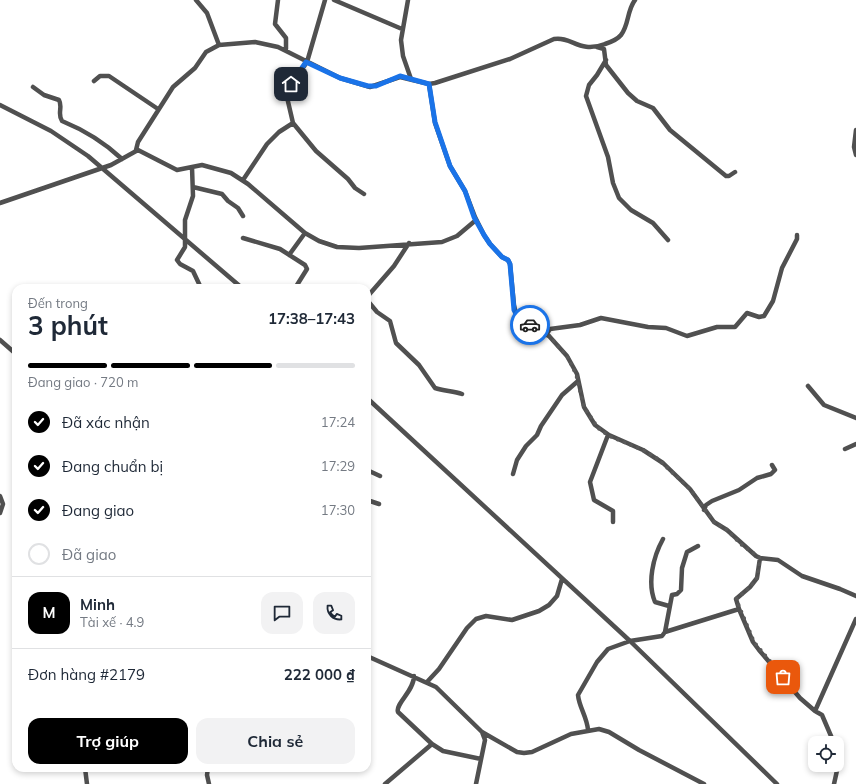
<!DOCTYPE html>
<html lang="vi">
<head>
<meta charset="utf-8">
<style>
	:root { --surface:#fff; --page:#f2f2f3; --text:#1f2937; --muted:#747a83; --line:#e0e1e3; --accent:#000 }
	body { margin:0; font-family:Mulish,sans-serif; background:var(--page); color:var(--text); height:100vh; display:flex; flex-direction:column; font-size:15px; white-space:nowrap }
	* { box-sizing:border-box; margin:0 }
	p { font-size:13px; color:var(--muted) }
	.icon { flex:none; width:22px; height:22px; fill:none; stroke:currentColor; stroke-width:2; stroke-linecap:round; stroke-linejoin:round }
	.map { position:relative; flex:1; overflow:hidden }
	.sheet { position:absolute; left:12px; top:284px; width:359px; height:488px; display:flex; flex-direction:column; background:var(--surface); border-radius:12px; box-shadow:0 2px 6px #0003 }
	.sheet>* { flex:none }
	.buttons { position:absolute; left:808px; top:736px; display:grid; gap:8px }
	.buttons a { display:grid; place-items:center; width:36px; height:36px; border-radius:8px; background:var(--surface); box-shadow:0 2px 6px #0003; font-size:20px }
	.pin { position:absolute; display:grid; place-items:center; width:34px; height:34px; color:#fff; margin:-17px; border-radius:8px; box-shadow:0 2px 6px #0006 }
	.courier { position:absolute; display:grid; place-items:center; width:40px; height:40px; margin:-20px; border:3px solid #1a73e8; border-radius:50%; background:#fff; color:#222; box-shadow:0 1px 5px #0007 }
	.summary em { font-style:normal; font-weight:700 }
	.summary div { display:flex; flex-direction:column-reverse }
	.summary { display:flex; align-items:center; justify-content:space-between; height:68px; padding:0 16px }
	h1 { font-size:26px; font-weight:700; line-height:30px }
	.bar { display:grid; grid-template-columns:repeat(4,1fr); gap:6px 4px; align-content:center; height:48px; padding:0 16px }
	.bar i { height:5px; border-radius:3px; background:var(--line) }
	.bar .selected { background:var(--accent) }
	.bar p { grid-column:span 4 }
	.line { display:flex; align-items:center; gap:10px; padding:0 16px; border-top:1px solid var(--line) }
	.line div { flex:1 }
	.round { display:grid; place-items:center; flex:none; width:42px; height:42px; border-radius:12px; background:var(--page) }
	ol { padding:0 16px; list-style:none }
	li { display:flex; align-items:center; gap:12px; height:44px }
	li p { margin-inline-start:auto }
	li .icon { padding:4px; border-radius:50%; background:var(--accent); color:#fff; stroke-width:4 }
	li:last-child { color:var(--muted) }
	li i { width:22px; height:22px; border:2px solid var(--line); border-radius:50% }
	.primary-button { display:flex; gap:8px; margin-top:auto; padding:8px 16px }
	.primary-button a { flex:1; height:46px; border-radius:12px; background:var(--accent); color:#fff; font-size:16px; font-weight:700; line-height:46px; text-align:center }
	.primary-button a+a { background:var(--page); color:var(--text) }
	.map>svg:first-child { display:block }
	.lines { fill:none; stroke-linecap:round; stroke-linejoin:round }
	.minor { stroke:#505050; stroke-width:4.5 }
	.done { stroke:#595959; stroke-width:4; stroke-dasharray:0 7.2 }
	.route { stroke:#1a73e8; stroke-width:5 }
</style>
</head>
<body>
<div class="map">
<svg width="856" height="784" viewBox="0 0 856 784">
	<rect width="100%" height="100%" fill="#fff"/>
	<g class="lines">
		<path class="minor" d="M196,0L207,13L219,45
			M278,0L275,24L286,38V49
			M334,0L402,29
			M408,0L401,40L403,56L411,79
			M597,47L604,49L606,65L628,93L637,101L653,108L670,130L726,176H729L735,172
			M606,60L597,75L589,85L586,96L608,157L613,183L619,198L631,210L653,223L668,240
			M94,81L100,76H109L158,109
			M429,84L435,123L450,166L465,191L475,217L484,235L490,244L502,257L508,260L510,264L514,305L516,314L522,320L549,336L567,356L577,374L584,407L595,425L609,435L643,450L663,463L690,489L714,522L727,530L756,556L760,558L778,560L802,576L840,589L856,596
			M33,87L44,95L59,100C63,107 57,114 62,121C84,130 105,143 122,159
			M0,105L51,131L88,156L242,288
			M293,123L316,151L348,179L355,188L364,194
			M856,130L854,147L856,155
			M136,150L138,142L173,87L195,68L206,52L219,45L255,42L278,47L340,78L370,87L400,77L429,84L435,83L510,59L554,39C572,36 579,54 605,44C611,42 617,40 621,35C629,25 627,10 635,0
			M192,167L193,196L185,220V247L177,260L180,264L193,271L201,288
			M243,180L267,144L279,132L293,123L286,93L307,62L325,0
			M193,187L222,194L228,201L238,208L243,216
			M0,203L111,165L138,150L177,170L202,165L231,173L248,184L305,233L319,241L337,247L359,248L442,242L457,236L476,220
			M243,238L280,249L305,265L307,269L297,285V288
			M289,255L305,233
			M367,297L394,266L409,243
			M367,300L377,312L390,321L396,343L419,365L435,388C444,391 454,391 462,394
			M546,335L550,329L580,325L601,318L648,327L666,328L687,336L717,327H735L747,313L759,317L764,316L773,301L782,268L797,239V235
			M0,340L16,354
			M808,386L824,405L856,418
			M367,398L630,641L777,784
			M608,435L590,482L594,500L613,511V522
			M845,449L856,444
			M367,470L380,476
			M513,474L517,460L526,446L537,435L541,426L562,395L578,381
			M0,496L3,504L0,513
			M367,500L379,504
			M704,510L706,505L712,501L739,490L757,478L771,474L775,470L772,465
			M663,539C653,557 647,583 655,602L669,606
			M739,609L736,599L750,587L757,578L760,558
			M665,632L672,595L677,594L681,590L682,568L687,552L698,546
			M367,656L436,687L482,732L517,752L524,753L532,752L571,734L599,729L609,732L639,750L704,784
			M414,676C414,691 395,704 398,712L432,744L443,751L481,759
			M427,682L439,669L467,628L476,619L486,616L512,620L539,611L549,605L557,596L562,579
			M588,730C587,717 579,707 578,695L597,662L608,649L630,641L662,636L665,632L739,609L753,642L759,650L800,698L815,711
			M834,743L822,715L815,711L856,619
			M85,768L87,784
			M208,768L207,775L209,784
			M385,784L432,744
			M476,784L485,740L482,732
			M834,784L838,766L837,753"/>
	</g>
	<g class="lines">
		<path class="done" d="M530,325L549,336L567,356L576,374L584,407L598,428L609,436L643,450L658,459L690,489L714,522L727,530L742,545L760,558L757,578L750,587L736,599L754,642L783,677"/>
		<path class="route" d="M291,84L306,62L340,78L368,86H376L400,76L429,84L435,122L450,166L465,191L474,217L484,235L490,244L502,257L508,260L510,264L514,310L518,317L530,325"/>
	</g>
</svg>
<div class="buttons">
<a><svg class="icon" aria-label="locate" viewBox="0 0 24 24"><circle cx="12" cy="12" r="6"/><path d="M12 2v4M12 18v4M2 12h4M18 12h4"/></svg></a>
</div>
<div class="pin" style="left:783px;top:677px;background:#ea580c"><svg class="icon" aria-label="bag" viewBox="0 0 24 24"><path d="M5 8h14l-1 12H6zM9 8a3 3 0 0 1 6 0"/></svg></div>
<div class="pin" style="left:291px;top:84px;background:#1f2937"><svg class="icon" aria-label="home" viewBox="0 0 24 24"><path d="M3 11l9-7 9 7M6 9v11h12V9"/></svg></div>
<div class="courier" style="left:530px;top:325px"><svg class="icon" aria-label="car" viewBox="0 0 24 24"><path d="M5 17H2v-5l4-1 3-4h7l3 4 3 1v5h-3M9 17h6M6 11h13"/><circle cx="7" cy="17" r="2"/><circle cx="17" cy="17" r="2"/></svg></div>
<section class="sheet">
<div class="summary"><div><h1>3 phút</h1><p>Đến trong</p></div><em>17:38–17:43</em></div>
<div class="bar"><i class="selected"></i><i class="selected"></i><i class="selected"></i><i></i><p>Đang giao · 720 m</p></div>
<ol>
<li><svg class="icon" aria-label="check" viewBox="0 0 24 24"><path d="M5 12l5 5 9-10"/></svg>Đã xác nhận<p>17:24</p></li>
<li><svg class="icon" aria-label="check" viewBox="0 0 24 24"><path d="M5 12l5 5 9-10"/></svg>Đang chuẩn bị<p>17:29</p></li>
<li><svg class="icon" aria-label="check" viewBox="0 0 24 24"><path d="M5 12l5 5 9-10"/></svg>Đang giao<p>17:30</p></li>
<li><i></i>Đã giao</li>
</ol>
<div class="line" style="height:72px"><b class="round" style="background:var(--accent);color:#fff">M</b><div><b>Minh</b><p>Tài xế · 4.9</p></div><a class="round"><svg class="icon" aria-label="chat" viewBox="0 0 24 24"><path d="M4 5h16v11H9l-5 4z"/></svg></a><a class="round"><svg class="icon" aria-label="phone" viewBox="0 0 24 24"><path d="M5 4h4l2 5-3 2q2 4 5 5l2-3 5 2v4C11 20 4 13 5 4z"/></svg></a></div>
<div class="line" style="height:52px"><div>Đơn hàng #2179</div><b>222 000 ₫</b></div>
<div class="primary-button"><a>Trợ giúp</a><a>Chia sẻ</a></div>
</section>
</div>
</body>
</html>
